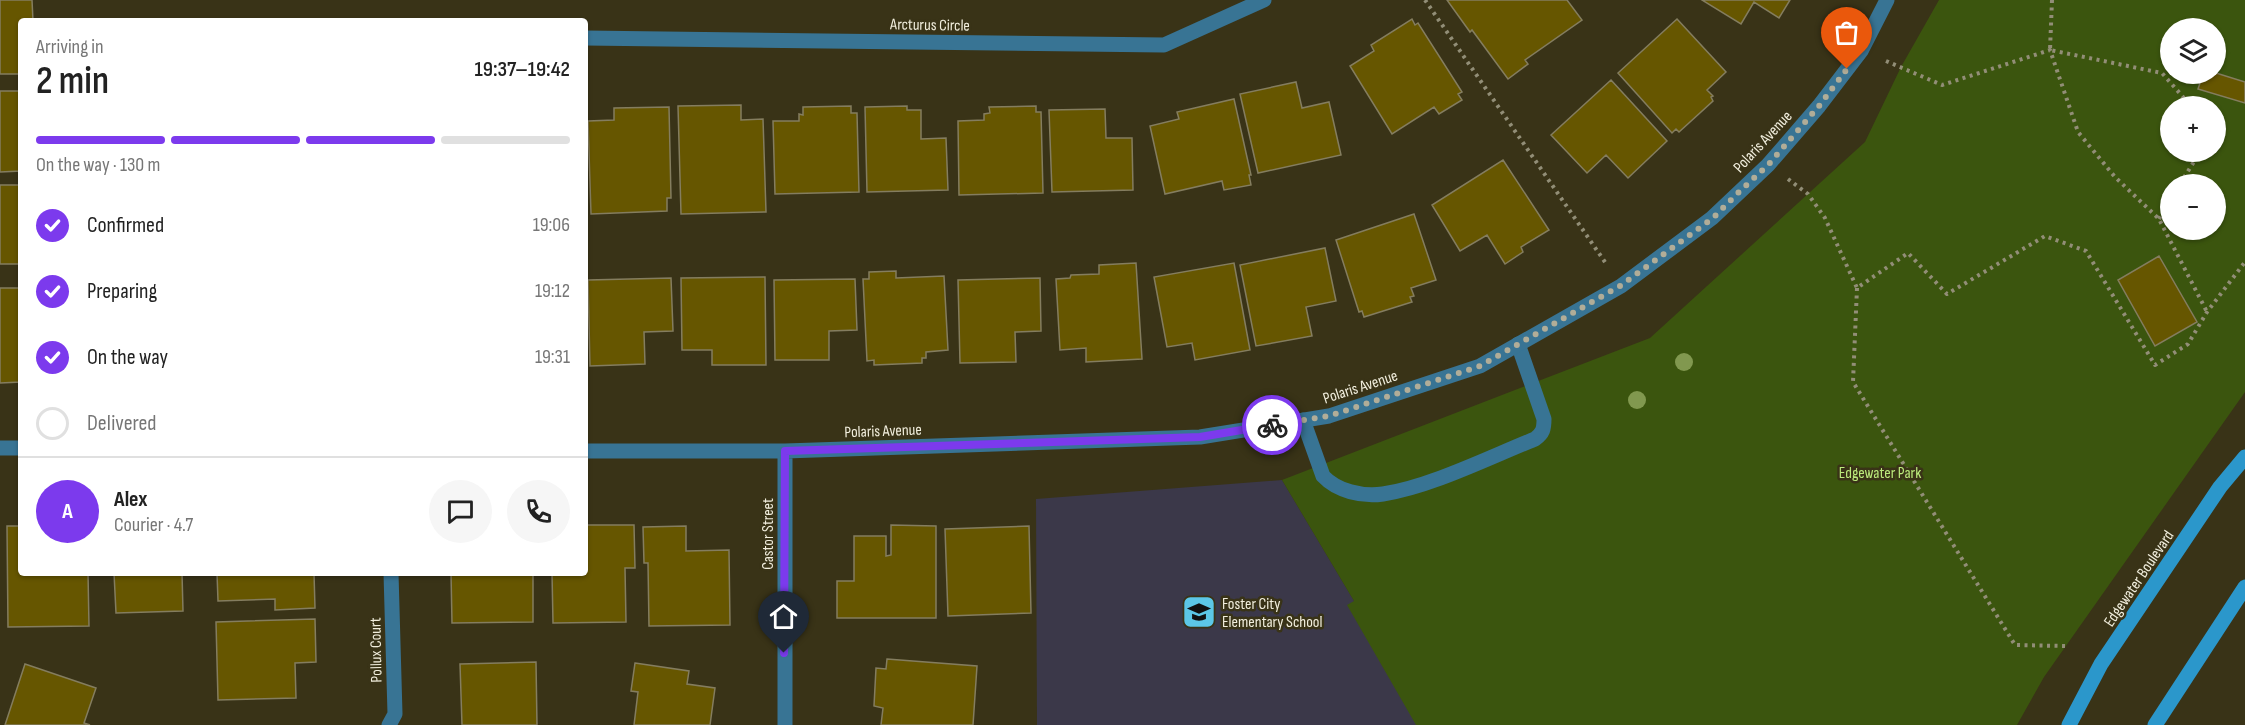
<!DOCTYPE html>
<html lang="en">
<head>
<meta charset="utf-8">
<style>
	:root { --surface:#fff; --page:#f6f6f6; --text:#222; --muted:#767676; --line:#e0e0e0; --accent:#7c3aed }
	body { margin:0; font-family:"Sofia Sans Condensed",sans-serif; background:var(--page); color:var(--text); height:100vh; display:flex; flex-direction:column; font-size:22px; white-space:nowrap }
	* { box-sizing:border-box; margin:0 }
	p { font-size:20px; color:var(--muted) }
	.icon { flex:none; width:33px; height:33px; fill:none; stroke:currentColor; stroke-width:2; stroke-linecap:round; stroke-linejoin:round }
	.map { position:relative; flex:1; overflow:hidden }
	.drawer { position:absolute; left:18px; top:18px; width:570px; height:558px; display:flex; flex-direction:column; background:var(--surface); border-radius:6px; box-shadow:0 2px 4px #0004 }
	.drawer>* { flex:none }
	.controls { position:absolute; left:2160px; top:18px; display:grid; gap:12px }
	.controls a { display:grid; place-items:center; width:66px; height:66px; border-radius:50%; background:var(--surface); box-shadow:0 2px 4px #0004; font-size:30px }
	.pin { position:absolute; display:grid; place-items:center; width:51px; height:51px; color:#fff; margin:-62px -26px; border-radius:50% 50% 50% 0; rotate:-45deg; box-shadow:0 0 6px #0007 }
	.pin .icon { rotate:45deg }
	.courier { position:absolute; display:grid; place-items:center; width:60px; height:60px; margin:-30px; border:4px solid #7c3aed; border-radius:50%; background:#fff; color:#222; box-shadow:0 2px 8px #0007 }
	.summary em { font-style:normal; font-weight:600 }
	.summary div { display:flex; flex-direction:column-reverse }
	.summary { display:flex; align-items:center; justify-content:space-between; height:102px; padding:0 18px }
	h1 { font-size:39px; font-weight:600; line-height:45px }
	.bar { display:grid; grid-template-columns:repeat(4,1fr); gap:9px 6px; align-content:center; height:72px; padding:0 18px }
	.bar i { height:8px; border-radius:4px; background:var(--line) }
	.bar .active { background:var(--accent) }
	.bar p { grid-column:span 4 }
	.line { display:flex; align-items:center; gap:15px; padding:0 18px; border-top:2px solid var(--line) }
	.line div { flex:1 }
	.round { display:grid; place-items:center; flex:none; width:63px; height:63px; border-radius:32px; background:var(--page) }
	ol { padding:0 18px; list-style:none }
	li { display:flex; align-items:center; gap:18px; height:66px }
	li p { margin-inline-start:auto }
	li .icon { padding:6px; border-radius:50%; background:var(--accent); color:#fff; stroke-width:4 }
	li:last-child { color:var(--muted) }
	li i { width:33px; height:33px; border:3px solid var(--line); border-radius:50% }
	.map>svg:first-child { display:block }
	.education { fill:#3b3849 }
	.green { fill:#3b550e; fill-rule:evenodd }
	.building { fill:#665600; stroke:#847d5f; stroke-width:1.5 }
	.lines { fill:none; stroke-linecap:round; stroke-linejoin:round }
	.path { stroke:#928e77; stroke-width:4; stroke-dasharray:3 4.5; stroke-linecap:butt }
	.service { stroke:#387494; stroke-width:15 }
	.minor { stroke:#387494; stroke-width:15 }
	.secondary { stroke:#2b97cb; stroke-width:15 }
	.tree { fill:#81984f }
	.done { stroke:#b1ad98; stroke-width:6; stroke-dasharray:0 10.8 }
	.route { stroke:#7c3aed; stroke-width:8 }
	.labels { text-anchor:middle; stroke-width:5; stroke-linejoin:round; paint-order:stroke }
	.street-label { font-size:16px; fill:#f1eedd; stroke:#393317 }
	.park-label { font-size:16px; fill:#bceb7c; stroke:#393317 }
	.poi-label { font-size:16px; fill:#f1eedd; stroke:#393317; text-anchor:start }
</style>
</head>
<body>
<div class="map">
<svg width="2245" height="725" viewBox="0 0 2245 725">
	<rect width="100%" height="100%" fill="#393317"/>
	<path class="education" d="M1282,480L1428,725H1037L1036,499Z"/>
	<path class="green" d="M1939,0H2245V392L2044,677L2017,725H1416L1347,605L1354,601L1282,480L1650,338L1865,142L1901,67ZM2170,28H2216V74H2170ZM2170,106H2216V152H2170ZM2170,184H2216V230H2170Z"/>
	<path class="building" d="M0,0H32L33,21H21V74H0Z
		M1447,0H1567L1582,20L1525,60L1528,64L1508,79L1472,30L1470,32Z
		M1702,0H1790L1779,18L1754,2L1741,24Z
		M1412,19L1415,25L1418,23L1462,92L1458,94L1462,100L1439,114L1434,107L1392,134L1350,66L1374,51L1371,45Z
		M1677,19L1726,72L1707,90L1713,96L1711,97L1713,101L1679,132L1676,129L1672,133L1618,73Z
		M2216,73L2245,82V103L2198,89L2203,74Z
		M1611,80L1667,141L1628,178L1606,155L1587,173L1551,135Z
		M1296,82L1302,108L1329,102L1341,155L1258,173L1240,94Z
		M0,91H21V171L0,172Z
		M1234,99L1251,175H1249L1251,185L1224,190L1222,181L1165,194L1150,126L1179,119L1177,112Z
		M741,105V120L763,119L766,212L681,214L678,106Z
		M851,106V113H857L859,192L775,194L773,121H799V114L803,115V107Z
		M907,106V110H921V139L946,138L948,190L867,192L865,107Z
		M1036,106V112H1041L1043,193L959,195L958,121L984,120V114L990,113L989,107Z
		M669,107L671,198H667V211L591,214L588,121L614,120V108Z
		M1105,109L1106,138H1132L1133,190L1052,192L1049,110Z
		M1503,160L1549,230L1521,247L1523,252L1505,264L1487,235L1460,251L1432,205Z
		M0,185H21V264H0Z
		M1414,214L1436,280L1411,288L1414,296L1410,297L1412,302L1364,317L1362,311L1359,312L1336,240Z
		M1325,248L1336,301L1306,307L1312,336L1256,346L1240,265Z
		M2159,256L2197,322L2155,346L2118,280Z
		M1136,263L1142,359L1086,362V348L1060,350L1056,279L1070,278L1071,275L1099,274V265Z
		M1234,263L1250,350L1195,360L1192,343L1167,347L1154,277Z
		M896,271V278L944,276L948,350L926,352V358H922V363L874,365V360L867,361L863,279H869V272Z
		M765,277L766,365H712V350H682L681,278Z
		M671,278L673,331L644,332L645,364L590,366L588,280Z
		M1040,278L1041,331L1015,332L1016,362L960,363L958,280Z
		M855,279L857,330L829,331V360H775L774,280Z
		M0,288H21V382L0,383Z
		M585,525H634L635,568H625L626,622L553,623L552,573H585Z
		M891,525L936,526V618H837V581H854V536H886V556L891,555Z
		M7,526H21V573H88L89,626L8,627Z
		M686,526V551L729,550L730,625L649,626L648,563H644L643,527Z
		M1029,526L1031,613L948,616L945,529Z
		M114,573H182L183,611L116,613Z
		M217,573H314L315,608L275,610V599L218,601Z
		M451,573H533V622L452,623Z
		M315,619L316,662L295,663L296,698L218,700L216,622Z
		M887,659L977,666L973,725H881L883,708L874,706L876,668L886,669Z
		M536,662L537,725H462L460,664Z
		M635,663L689,671L687,684L715,688L710,725H634L638,692L631,691Z
		M25,664L96,688L84,723L90,725H5Z"/>
	<g class="lines">
		<path class="path" d="M1425,0L1607,265
			M2052,0L2050,50L2162,73L2191,106
			M1886,61L1942,85L2050,50L2078,132L2115,177L2159,219L2207,312
			M1788,179L1808,194L1825,218L1857,288L1908,253L1947,294L2045,236L2086,251L2155,365L2188,344L2207,312L2245,262
			M2180,184L2200,152
			M2159,219L2170,200
			M1857,288L1853,382L2015,645L2066,646"/>
		<path class="service" d="M1303,420L1323,476C1337,491 1362,497 1383,494C1430,487 1490,457 1535,439C1543,433 1544,429 1544,419L1518,344"/>
		<path class="minor" d="M585,38L1164,45L1264,0
			M0,448H21
			M585,451H785L1200,437L1329,416L1480,366L1621,286L1712,218L1768,165L1819,106L1861,51L1887,0
			M389,725L395,714L391,573
			M785,725V451"/>
		<path class="secondary" d="M2069,725L2101,664L2220,487L2245,457
			M2155,725L2245,587"/>
	</g>
	<g class="tree">
		<circle cx="1684" cy="362" r="9"/>
		<circle cx="1637" cy="400" r="9"/>
	</g>
	<g class="lines">
		<path class="done" d="M1272,425L1329,416L1480,366L1620,286L1713,218L1740,191L1768,165L1819,106L1847,69"/>
		<path class="route" d="M784,653L785,451L1200,437L1272,425"/>
	</g>
	<defs>
		<symbol id="school-square" viewBox="-11 -11 22 22"><rect x="-9" y="-9" width="18" height="18" rx="4" fill="#5cc7e7" stroke="#393317"/><path d="M0-5L7-2L0 1L-7-2ZM-4 1L0 2.5L4 1V4Q0 6-4 4Z" fill="#111"/></symbol>
	</defs>
	<g fill-rule="evenodd">
		<use href="#school-square" x="1180" y="593" width="38" height="38"/>
	</g>
	<g class="labels">
		<g class="street-label">
			<text transform="translate(930 24) rotate(1)" y="6">Arcturus Circle</text>
			<text transform="translate(1762 141) rotate(-47)" y="6">Polaris Avenue</text>
			<text transform="translate(1360 386) rotate(-18)" y="6">Polaris Avenue</text>
			<text transform="translate(883 430) rotate(-2)" y="6">Polaris Avenue</text>
			<text transform="translate(767 534) rotate(-90)" y="6">Castor Street</text>
			<text transform="translate(2138 578) rotate(-56)" y="6">Edgewater Boulevard</text>
			<text transform="translate(375 650) rotate(-91)" y="6">Pollux Court</text>
		</g>
		<g class="park-label">
			<text x="1880" y="478">Edgewater Park</text>
		</g>
		<g class="poi-label">
			<text x="1222" y="609">Foster City<tspan x="1222" dy="18">Elementary School</tspan></text>
		</g>
	</g>
</svg>
<div class="controls">
<a><svg class="icon" aria-label="layers" viewBox="0 0 24 24"><path d="M12 4l9 5-9 5-9-5zM3 14l9 5 9-5"/></svg></a>
<a>+</a>
<a>−</a>
</div>
<div class="pin" style="left:1847px;top:69px;background:#ea580c"><svg class="icon" aria-label="bag" viewBox="0 0 24 24"><path d="M5 8h14l-1 12H6zM9 8a3 3 0 0 1 6 0"/></svg></div>
<div class="pin" style="left:784px;top:653px;background:#1f2937"><svg class="icon" aria-label="home" viewBox="0 0 24 24"><path d="M3 11l9-7 9 7M6 9v11h12V9"/></svg></div>
<div class="courier" style="left:1272px;top:425px"><svg class="icon" aria-label="bike" viewBox="0 0 24 24"><circle cx="6" cy="16" r="4"/><circle cx="18" cy="16" r="4"/><path d="M6 16l4-8h5l3 8M10 8l3 8H6M13 5h3"/></svg></div>
<section class="drawer">
<div class="summary"><div><h1>2 min</h1><p>Arriving in</p></div><em>19:37–19:42</em></div>
<div class="bar"><i class="active"></i><i class="active"></i><i class="active"></i><i></i><p>On the way · 130 m</p></div>
<ol>
<li><svg class="icon" aria-label="check" viewBox="0 0 24 24"><path d="M5 12l5 5 9-10"/></svg>Confirmed<p>19:06</p></li>
<li><svg class="icon" aria-label="check" viewBox="0 0 24 24"><path d="M5 12l5 5 9-10"/></svg>Preparing<p>19:12</p></li>
<li><svg class="icon" aria-label="check" viewBox="0 0 24 24"><path d="M5 12l5 5 9-10"/></svg>On the way<p>19:31</p></li>
<li><i></i>Delivered</li>
</ol>
<div class="line" style="height:108px"><b class="round" style="background:var(--accent);color:#fff">A</b><div><b>Alex</b><p>Courier · 4.7</p></div><a class="round"><svg class="icon" aria-label="chat" viewBox="0 0 24 24"><path d="M4 5h16v11H9l-5 4z"/></svg></a><a class="round"><svg class="icon" aria-label="phone" viewBox="0 0 24 24"><path d="M5 4h4l2 5-3 2q2 4 5 5l2-3 5 2v4C11 20 4 13 5 4z"/></svg></a></div>
</section>
</div>
</body>
</html>
